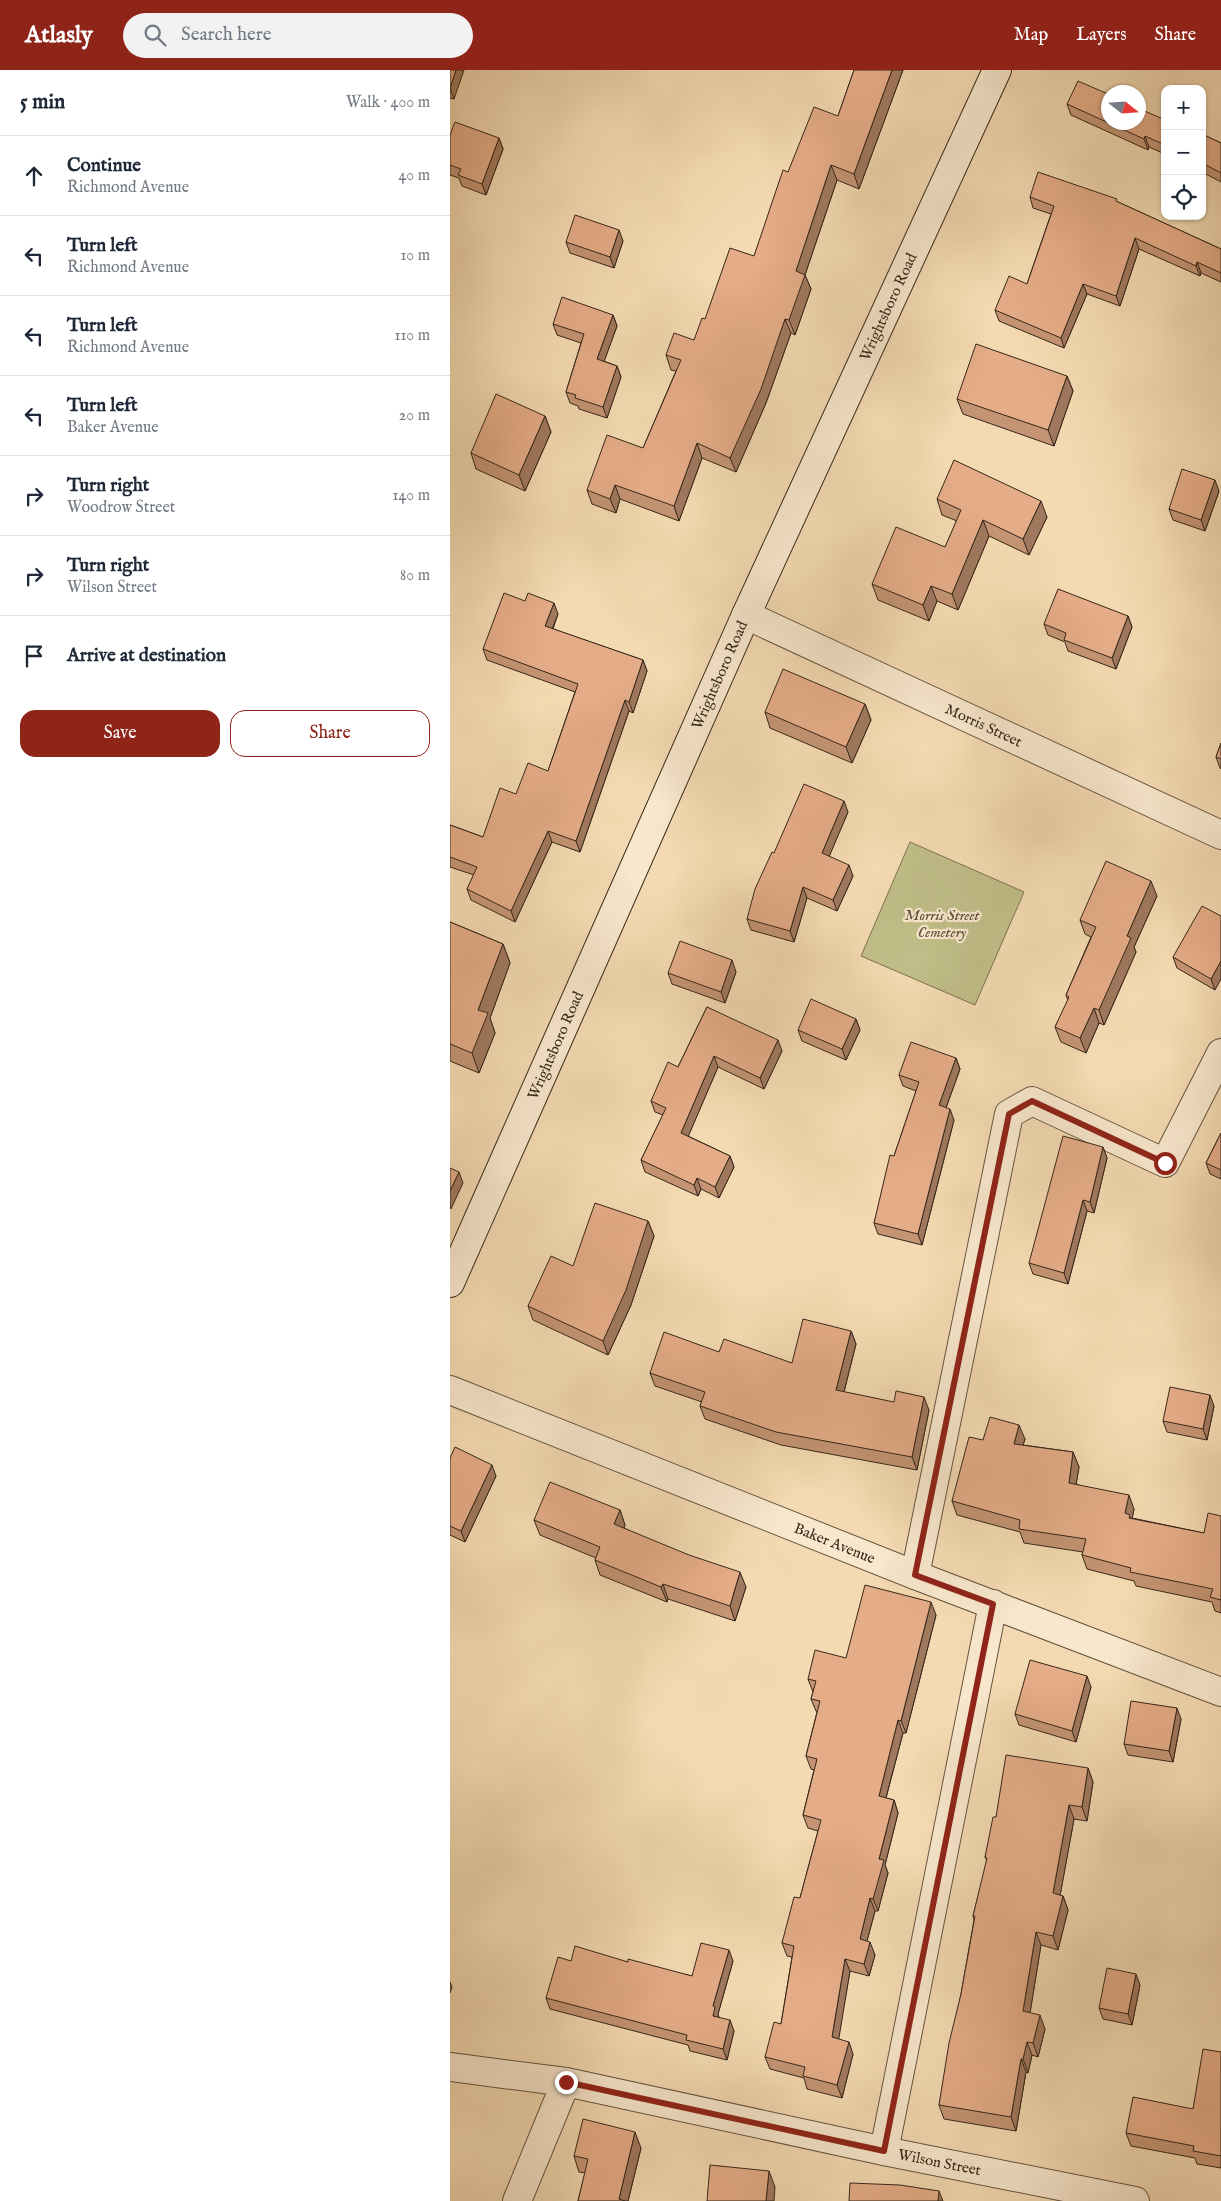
<!DOCTYPE html>
<meta charset="utf-8">
<style>
body{margin:0;font-family:"IM FELL English",serif;background:#f2f2f3;color:#1f2937}
.controls{position:absolute;right:15px;top:15px;display:grid;overflow:hidden;border-radius:10px;box-shadow:0 1px 4px #0004}
.controls button{width:45px;height:45px;display:grid;place-items:center;padding:0;border:0;border-bottom:1px solid #e0e1e3;background:#fff;color:#1f2937;font:25px sans-serif}
.compass{position:absolute;left:651px;top:15px;width:45px;height:45px;border-radius:50%;background:#fff;box-shadow:0 1px 4px #0004;rotate:107deg}
.stop{position:absolute;width:15px;height:15px;margin:-11px;border:4px solid #8f2418;border-radius:50%;background:#fff}
.stop.end{background:#8f2418;border-color:#fff;box-shadow:0 1px 5px #0008}
.list{margin:0;padding:0;list-style:none}
h2{display:flex;justify-content:space-between;align-items:center;height:65px;margin:0;padding:0 20px;font-size:21px}
h2 small{font-size:16px;font-weight:400;color:#747a83}
.list li{display:grid;grid-template-columns:32px 1fr auto;gap:15px;align-items:center;box-sizing:border-box;height:80px;padding:0 20px;border-top:1px solid #e0e1e3}
.list b{display:block;font-size:19px;white-space:nowrap}
.list p{margin:0;font-size:16px;white-space:nowrap;color:#747a83}
.list em{font-size:16px;font-style:normal;color:#747a83}
.actions{display:flex;gap:10px;padding:15px 20px}
.actions a{flex:1;padding:11px 0;border:1px solid #8f2418;border-radius:15px;text-align:center;font-size:18px;color:#8f2418}
.actions .main{background:#8f2418;color:#fff}
.icon{flex:none;width:28px;height:28px;fill:none;stroke:currentColor;stroke-width:2;stroke-linecap:round;stroke-linejoin:round}
.map{position:relative;flex:none;width:771px;height:2131px;overflow:hidden}
header{display:flex;align-items:center;gap:30px;box-sizing:border-box;height:70px;padding:0 25px;background:#8f2418;color:#fff}
header strong{font-size:24px}
nav{display:flex;gap:28px;margin-inline-start:auto;font-size:18px}
.search{width:350px;height:45px;background:#f2f2f3;display:flex;align-items:center;gap:12px;box-sizing:border-box;padding:0 18px;border-radius:28px;color:#747a83;font-size:19px}
main{display:flex}
aside{flex:1;background:#fff}
.map>svg:first-child{display:block}
.green{fill:#c0be88;stroke:#7b7251}
.lines{fill:none;stroke-linecap:round;stroke-linejoin:round}
.minor-casing{stroke:#665440;stroke-width:30}
.tertiary-casing{stroke:#665440;stroke-width:30}
.secondary-casing{stroke:#36271a;stroke-width:30}
.minor{stroke:#f8e7cd;stroke-width:28}
.tertiary{stroke:#f8e7cd;stroke-width:28}
.secondary{stroke:#f8e7cd;stroke-width:28}
.wall{fill:#c49474;stroke:#36271a}
.shaded-wall{fill:#a0785e;stroke:#36271a}
.building{fill:#e4ac87;stroke:#36271a}
.route{stroke:#8f2418;stroke-width:6}
.labels{text-anchor:middle;stroke-width:4.5;stroke-linejoin:round;paint-order:stroke}
.street-label{font-size:15px;fill:#36271a;stroke:#f8e7cd}
.park-label{font-size:15px;font-style:italic;fill:#584d36;stroke:#f8e7cd}
</style>
<header>
<strong>Atlasly</strong>
<div class="search"><svg class="icon" aria-label="search" viewBox="0 0 24 24"><circle cx="10" cy="10" r="6"/><path d="M15 15l6 6"/></svg>Search here</div>
<nav><a>Map</a><a>Layers</a><a>Share</a></nav>
</header>
<main>
<aside>
<h2>5 min<small>Walk · 400 m</small></h2>
<ul class="list">
<li><svg class="icon" aria-label="ahead" viewBox="0 0 24 24"><path d="M12 20V5M6 11l6-6 6 6"/></svg><div><b>Continue</b><p>Richmond Avenue</p></div><em>40 m</em></li>
<li><svg class="icon" aria-label="left" viewBox="0 0 24 24"><path d="M17 20v-9H6M10 6l-5 5 5 5"/></svg><div><b>Turn left</b><p>Richmond Avenue</p></div><em>10 m</em></li>
<li><svg class="icon" aria-label="left" viewBox="0 0 24 24"><path d="M17 20v-9H6M10 6l-5 5 5 5"/></svg><div><b>Turn left</b><p>Richmond Avenue</p></div><em>110 m</em></li>
<li><svg class="icon" aria-label="left" viewBox="0 0 24 24"><path d="M17 20v-9H6M10 6l-5 5 5 5"/></svg><div><b>Turn left</b><p>Baker Avenue</p></div><em>20 m</em></li>
<li><svg class="icon" aria-label="right" viewBox="0 0 24 24"><path d="M7 20v-9h11M14 6l5 5-5 5"/></svg><div><b>Turn right</b><p>Woodrow Street</p></div><em>140 m</em></li>
<li><svg class="icon" aria-label="right" viewBox="0 0 24 24"><path d="M7 20v-9h11M14 6l5 5-5 5"/></svg><div><b>Turn right</b><p>Wilson Street</p></div><em>80 m</em></li>
<li><svg class="icon" aria-label="arrive" viewBox="0 0 24 24"><path d="M6 21V4h12l-3 4 3 4H6"/></svg><div><b>Arrive at destination</b></div></li>
</ul>
<div class="actions"><a class="main">Save</a><a>Share</a></div>
</aside>
<div class="map">
<svg width="771" height="2131" viewBox="0 0 771 2131">
<rect width="100%" height="100%" fill="#f4dab2"/>
<filter id="stains"><feTurbulence type="fractalNoise" baseFrequency=".004" numOctaves="4"/><feColorMatrix values="0 0 0 0 .2 0 0 0 0 .09 0 0 0 0 .02 0 0 0 .5 -.17"/></filter>
<radialGradient id="worn" r=".72"><stop offset=".6" stop-color="#630" stop-opacity="0"/><stop offset="1" stop-color="#630" stop-opacity=".3"/></radialGradient>
<polygon class="green" points="460,772 574,822 525,935 411,886"/>
<g class="lines">
<g class="minor-casing">
<g id="minor">
<path id="s1" d="M 296,545 L 771,765"/>
<polyline points="465,1505 559,1044 582,1031 715,1093 771,983"/>
<path id="s2" d="M 0,1997 L 116,2012 L 434,2081 L 685,2131"/>
<polyline points="434,2081 543,1534"/>
<polyline points="67,2131 116,2012"/>
</g>
</g>
<g class="tertiary-casing">
<g id="tertiary">
<path id="s3" d="M 0,1320 L 465,1505 L 771,1622"/>
</g>
</g>
<g class="secondary-casing">
<g id="secondary">
<path id="s4" d="M 0,1213 L 296,545 L 547,0"/>
</g>
</g>
<use href="#minor" class="minor"/>
<use href="#tertiary" class="tertiary"/>
<use href="#secondary" class="secondary"/>
</g>
<g class="wall">
<polygon points="0,0 4,29 0,28"/>
<polygon points="404,0 453,0 409,119 387,110 355,205 361,219 345,265 341,263 316,333 286,402 252,388 229,451 170,429 166,443 142,434 137,420 193,378 226,301 221,300 216,285 244,270 255,249 304,186 338,102 388,46"/>
<polygon points="617,34 715,50 715,84 699,77 698,80 621,45"/>
<polygon points="752,64 771,73 771,112 752,102"/>
<polygon points="0,65 49,68 53,79 36,125 12,116 9,108 0,105"/>
<polygon points="580,127 668,132 771,179 771,212 751,203 750,206 689,179 670,236 637,224 614,278 549,251 545,240 577,214 601,144 583,138"/>
<polygon points="173,171 164,198 120,183 116,172"/>
<polygon points="163,245 167,256 154,291 167,296 171,307 157,348 129,339 128,336 120,333 116,322 131,273 107,265 103,254"/>
<polygon points="617,306 623,321 604,376 513,344 507,329"/>
<polygon points="95,346 101,362 75,421 26,399 21,383"/>
<polygon points="769,421 755,461 723,450 719,439"/>
<polygon points="487,429 597,447 579,485 539,466 508,540 487,531 479,551 428,530 422,514 495,477 507,451 492,445"/>
<polygon points="108,544 103,559 193,590 197,601 183,643 179,641 130,782 102,772 65,852 21,830 17,819 24,805 0,797 0,755 33,767 66,724 98,701 125,622 37,590 33,579"/>
<polygon points="678,546 682,557 666,599 618,581 615,572 598,565 594,554"/>
<polygon points="415,634 421,650 402,693 320,658 315,642"/>
<polygon points="771,673 771,699 770,698 766,687"/>
<polygon points="398,742 379,786 403,806 387,841 357,828 344,872 301,860 297,849 324,783"/>
<polygon points="707,826 684,877 686,882 654,955 649,953 636,983 611,972 605,957 618,931 616,925 641,867 635,864 630,850"/>
<polygon points="771,846 765,920 727,898 723,887"/>
<polygon points="0,852 53,874 60,893 40,948 45,963 29,1003 0,991"/>
<polygon points="286,902 275,933 222,914 218,903"/>
<polygon points="257,937 332,981 314,1019 268,997 238,1066 280,1086 284,1097 269,1128 251,1119 248,1126 195,1102 191,1090 213,1045 205,1042 201,1031 228,997"/>
<polygon points="406,949 410,960 396,990 352,971 348,960"/>
<polygon points="506,988 510,999 496,1038 504,1050 472,1175 428,1164 424,1153 444,1086 466,1021 453,1016 449,1005"/>
<polygon points="771,1063 771,1109 760,1104 756,1093"/>
<polygon points="653,1077 657,1088 644,1143 637,1141 618,1214 583,1204 579,1193"/>
<polygon points="198,1151 204,1166 181,1235 158,1285 83,1250 78,1236 123,1196"/>
<polygon points="401,1261 406,1274 394,1322 479,1340 467,1400 331,1375 255,1349 250,1336 252,1332 205,1316 200,1303 269,1282 342,1293"/>
<polygon points="764,1336 757,1370 717,1362 713,1351"/>
<polygon points="575,1369 573,1375 623,1382 629,1397 626,1414 684,1439 682,1448 754,1463 771,1446 771,1543 765,1541 762,1532 686,1516 684,1511 637,1499 632,1485 633,1482 574,1473 570,1462 507,1445 502,1431 533,1370"/>
<polygon points="0,1388 46,1406 15,1472 0,1465"/>
<polygon points="170,1440 175,1455 174,1458 296,1517 285,1551 218,1529 217,1532 150,1505 145,1490 146,1488 90,1465 84,1450"/>
<polygon points="486,1545 456,1663 453,1663 436,1728 444,1730 448,1743 435,1795 438,1803 428,1841 425,1841 417,1871 425,1885 419,1906 400,1901 388,1969 403,1984 392,2028 357,2019 354,2008 320,1999 315,1987 331,1954 342,1887 337,1886 332,1873 350,1828 368,1761 358,1758 353,1745 364,1700 361,1699 356,1686 367,1642 366,1641 361,1629 363,1622 358,1609 396,1588"/>
<polygon points="641,1617 626,1672 569,1655 565,1644"/>
<polygon points="731,1649 723,1692 678,1685 674,1674"/>
<polygon points="638,1698 643,1712 637,1751 624,1749 610,1825 613,1826 618,1840 608,1880 591,1875 580,1943 595,1959 588,1987 582,1985 578,2003 576,2002 566,2061 494,2049 489,2035 511,1924 524,1850 523,1846 537,1791 535,1787 546,1747"/>
<polygon points="121,1891 178,1892 242,1906 283,1891 268,1944 269,1947 284,1961 277,1990 240,1981 238,1975 100,1939 96,1928"/>
<polygon points="690,1915 682,1955 653,1949 649,1938"/>
<polygon points="771,1982 771,2098 747,2094 745,2088 681,2076 676,2063 743,2039"/>
<polygon points="191,2078 178,2131 128,2131 135,2103 129,2102 124,2086"/>
</g>
<g class="shaded-wall">
<polygon points="6,0 14,0 4,29 0,18"/>
<polygon points="442,0 453,0 409,119 404,104"/>
<polygon points="695,66 699,77 698,80 694,69"/>
<polygon points="49,68 53,79 36,125 32,114"/>
<polygon points="381,95 387,110 355,205 361,219 345,265 339,250 346,201"/>
<polygon points="169,160 173,171 164,198 160,187"/>
<polygon points="685,168 689,179 670,236 666,226"/>
<polygon points="747,192 751,203 750,206 746,196"/>
<polygon points="633,214 637,224 614,278 611,268"/>
<polygon points="163,245 167,256 151,300 147,289"/>
<polygon points="335,249 341,263 316,333 286,402 280,388"/>
<polygon points="167,296 171,307 157,348 153,337"/>
<polygon points="617,306 623,321 604,376 598,360"/>
<polygon points="95,346 101,362 75,421 69,405"/>
<polygon points="247,373 252,388 229,451 224,436"/>
<polygon points="765,410 769,421 755,461 751,450"/>
<polygon points="165,415 170,429 166,443 160,429"/>
<polygon points="591,431 597,447 579,485 573,469"/>
<polygon points="533,450 539,466 508,540 502,524"/>
<polygon points="481,516 487,531 479,551 473,535"/>
<polygon points="104,533 108,544 99,567 95,556"/>
<polygon points="678,546 682,557 666,599 662,588"/>
<polygon points="193,590 197,601 183,643 179,632"/>
<polygon points="175,630 179,641 130,782 126,771"/>
<polygon points="415,634 421,650 402,693 396,677"/>
<polygon points="394,731 398,742 376,794 372,783"/>
<polygon points="98,761 102,772 65,852 61,841"/>
<polygon points="399,795 403,806 387,841 383,830"/>
<polygon points="701,811 707,826 684,877 686,882 654,955 649,940 677,866"/>
<polygon points="353,817 357,828 344,872 340,861"/>
<polygon points="53,874 60,893 40,948 45,963 29,1003 22,983 28,940"/>
<polygon points="282,890 286,902 275,933 271,922"/>
<polygon points="771,891 771,909 765,920 761,909"/>
<polygon points="644,938 649,953 636,983 630,968"/>
<polygon points="406,949 410,960 396,990 392,979"/>
<polygon points="328,970 332,981 314,1019 310,1008"/>
<polygon points="264,986 268,997 235,1074 231,1063"/>
<polygon points="506,988 510,999 493,1046 489,1035"/>
<polygon points="500,1039 504,1050 472,1175 468,1164"/>
<polygon points="653,1077 657,1088 644,1143 640,1132"/>
<polygon points="280,1086 284,1097 269,1128 265,1117"/>
<polygon points="9,1102 13,1113 1,1139 0,1136 0,1121"/>
<polygon points="247,1108 251,1119 248,1126 244,1115"/>
<polygon points="633,1130 637,1141 618,1214 614,1203"/>
<polygon points="198,1151 204,1166 181,1235 158,1285 153,1271"/>
<polygon points="401,1261 406,1274 391,1333 386,1320"/>
<polygon points="760,1325 764,1336 757,1370 753,1359"/>
<polygon points="474,1327 479,1340 467,1400 462,1387"/>
<polygon points="569,1355 575,1369 569,1388 564,1374"/>
<polygon points="623,1382 629,1397 624,1427 619,1413"/>
<polygon points="42,1395 46,1406 15,1472 11,1461"/>
<polygon points="679,1425 684,1439 682,1449 675,1443"/>
<polygon points="170,1440 175,1455 169,1469 164,1454"/>
<polygon points="290,1502 296,1517 285,1551 280,1536"/>
<polygon points="213,1514 218,1529 217,1532 211,1517"/>
<polygon points="481,1532 486,1545 456,1663 451,1651"/>
<polygon points="637,1606 641,1617 626,1672 622,1661"/>
<polygon points="727,1638 731,1649 723,1692 719,1681"/>
<polygon points="448,1650 453,1663 433,1739 429,1726"/>
<polygon points="638,1698 643,1712 637,1751 632,1737"/>
<polygon points="444,1730 448,1743 435,1795 438,1803 428,1841 423,1829 429,1789"/>
<polygon points="619,1735 624,1749 608,1837 603,1823"/>
<polygon points="613,1826 618,1840 608,1880 603,1866"/>
<polygon points="420,1828 425,1841 414,1882 410,1869"/>
<polygon points="586,1862 591,1875 578,1955 573,1941"/>
<polygon points="420,1872 425,1885 419,1906 414,1894"/>
<polygon points="279,1880 283,1891 268,1944 269,1948 263,1946 263,1936"/>
<polygon points="395,1889 400,1901 387,1980 382,1967"/>
<polygon points="686,1904 690,1915 682,1955 678,1944"/>
<polygon points="0,1912 2,1917 0,1923"/>
<polygon points="590,1945 595,1959 588,1987 583,1973"/>
<polygon points="280,1950 284,1961 277,1990 273,1979"/>
<polygon points="399,1972 403,1984 392,2028 387,2015"/>
<polygon points="577,1972 582,1985 578,2003 573,1989"/>
<polygon points="571,1989 576,2002 566,2061 561,2047"/>
<polygon points="185,2062 191,2078 178,2131 169,2131 169,2129"/>
<polygon points="319,2101 325,2117 324,2131 316,2131"/>
<polygon points="489,2121 493,2131 488,2131"/>
</g>
<g class="building">
<polygon points="0,0 6,0 0,18"/>
<polygon points="404,0 442,0 404,104 381,95 346,201 355,205 339,250 335,249 311,319 280,388 247,373 224,436 165,415 160,429 137,420 157,365 193,378 231,290 216,285 224,263 244,270 252,248 255,249 280,178 304,186 333,100 338,102 364,37 388,46"/>
<polygon points="628,11 658,24 658,52 688,52 688,38 715,50 715,75 695,66 694,69 617,34"/>
<polygon points="5,52 49,68 32,114 8,105 11,99 0,95 0,65"/>
<polygon points="752,64 771,73 771,103 752,93"/>
<polygon points="588,102 667,129 666,131 771,179 771,203 747,192 746,196 685,168 666,226 633,214 611,268 545,240 559,206 577,214 604,136 580,127"/>
<polygon points="125,145 169,160 160,187 116,172"/>
<polygon points="112,227 163,245 147,289 167,296 153,337 125,328 126,325 116,322 134,264 103,254"/>
<polygon points="526,274 617,306 598,360 507,329"/>
<polygon points="46,324 95,346 69,405 21,383"/>
<polygon points="504,390 591,431 573,469 533,450 502,524 481,516 473,535 422,514 446,457 495,477 511,440 487,429"/>
<polygon points="732,399 765,410 751,450 719,439"/>
<polygon points="608,519 678,546 662,588 614,570 616,563 594,554"/>
<polygon points="54,523 75,531 78,523 104,533 95,556 193,590 179,632 175,630 126,771 98,761 61,841 17,819 27,797 0,787 0,755 33,767 50,718 66,724 78,693 98,701 128,614 33,579"/>
<polygon points="333,599 415,634 396,677 315,642"/>
<polygon points="771,673 771,689 766,687"/>
<polygon points="354,714 394,731 372,783 399,795 383,830 353,817 340,861 297,849 305,819 322,782 324,783"/>
<polygon points="656,791 701,811 677,866 681,868 649,940 644,938 630,968 605,957 619,927 616,925 646,857 630,850"/>
<polygon points="752,836 771,846 771,891 761,909 723,887"/>
<polygon points="0,852 53,874 28,940 38,943 22,983 0,974"/>
<polygon points="230,871 282,890 271,922 218,903"/>
<polygon points="361,929 406,949 392,979 348,960"/>
<polygon points="257,937 328,970 310,1008 264,986 231,1063 280,1086 265,1117 247,1108 244,1115 191,1090 216,1038 201,1031 218,992 228,997"/>
<polygon points="461,972 506,988 489,1035 500,1039 468,1164 424,1153 440,1085 444,1086 469,1012 449,1005"/>
<polygon points="771,1063 771,1100 756,1093"/>
<polygon points="613,1066 653,1077 640,1132 633,1130 614,1203 579,1193"/>
<polygon points="0,1098 9,1102 0,1121"/>
<polygon points="145,1133 198,1151 176,1220 153,1271 78,1236 101,1186 123,1196"/>
<polygon points="353,1249 401,1261 386,1320 444,1332 446,1321 474,1327 462,1387 326,1362 250,1336 255,1322 200,1303 214,1262 269,1282 274,1269 342,1293"/>
<polygon points="720,1317 760,1325 753,1359 713,1351"/>
<polygon points="540,1347 569,1355 564,1374 623,1382 619,1413 679,1425 675,1443 680,1445 679,1448 754,1463 758,1443 771,1446 771,1530 760,1527 763,1519 680,1502 681,1498 632,1485 636,1469 569,1459 570,1450 502,1431 519,1367 533,1370"/>
<polygon points="5,1377 42,1395 11,1461 0,1456 0,1388"/>
<polygon points="100,1412 170,1440 164,1454 239,1485 290,1502 280,1536 213,1514 211,1517 145,1490 150,1477 84,1450"/>
<polygon points="415,1515 481,1532 451,1651 448,1650 429,1726 444,1730 429,1789 434,1790 423,1829 420,1828 410,1869 420,1872 414,1894 395,1889 382,1967 399,1972 387,2015 353,2006 355,1997 315,1987 324,1952 331,1954 344,1876 332,1873 344,1827 350,1828 371,1750 353,1745 367,1689 356,1686 370,1631 361,1629 366,1611 358,1609 365,1580 396,1588"/>
<polygon points="580,1590 637,1606 622,1661 565,1644"/>
<polygon points="681,1631 727,1638 719,1681 674,1674"/>
<polygon points="556,1685 638,1698 632,1737 619,1735 603,1823 613,1826 603,1866 586,1862 573,1941 590,1945 583,1973 577,1972 573,1989 571,1989 561,2047 489,2035 499,1973 511,1924 525,1846 523,1846 537,1788 535,1787 543,1747 546,1747"/>
<polygon points="251,1873 279,1880 263,1936 265,1937 263,1946 280,1950 273,1979 236,1970 237,1965 96,1928 108,1887 121,1891 125,1876 178,1892 178,1889 242,1906"/>
<polygon points="657,1898 686,1904 678,1944 649,1938"/>
<polygon points="753,1979 771,1982 771,2086 743,2081 744,2076 676,2063 683,2027 743,2039"/>
<polygon points="133,2049 185,2062 169,2129 175,2131 128,2131 138,2089 124,2086"/>
<polygon points="260,2095 319,2101 316,2131 257,2131"/>
<polygon points="400,2113 450,2115 489,2121 488,2131 399,2131"/>
</g>
<g class="lines">
<polyline class="route" points="116,2012 434,2081 543,1534 465,1505 559,1044 582,1031 715,1093"/>
</g>
<g class="labels">
<g class="street-label">
<text dy="5" stroke="none"><textPath href="#s4" startOffset="1070">Wrightsboro Road</textPath></text>
<text dy="5" stroke="none"><textPath href="#s4" startOffset="665">Wrightsboro Road</textPath></text>
<text dy="5" stroke="none"><textPath href="#s1" startOffset="262">Morris Street</textPath></text>
<text dy="5" stroke="none"><textPath href="#s4" startOffset="260">Wrightsboro Road</textPath></text>
<text dy="5" stroke="none"><textPath href="#s3" startOffset="414">Baker Avenue</textPath></text>
<text dy="5" stroke="none"><textPath href="#s2" startOffset="499">Wilson Street</textPath></text>
</g>
<g class="park-label">
<text x="492" y="850">Morris Street<tspan x="492" dy="17">Cemetery</tspan></text>
</g>
</g>
<rect width="100%" height="100%" filter="url(#stains)"/>
<rect width="100%" height="100%" fill="url(#worn)"/>
</svg>
<div class="controls">
<button>+</button>
<button>−</button>
<button><svg class="icon" aria-label="locate" viewBox="0 0 24 24"><circle cx="12" cy="12" r="6"/><path d="M12 2v4M12 18v4M2 12h4M18 12h4"/></svg></button>
</div>
<svg class="compass" viewBox="-18 -18 36 36"><path d="M0-13l5 13h-10z" fill="#e53935"/><path d="M0 13l5-13h-10z" fill="#747a83"/></svg>
<div class="stop" style="left:715px;top:1093px"></div>
<div class="stop end" style="left:116px;top:2012px"></div>
</div>
</main>
